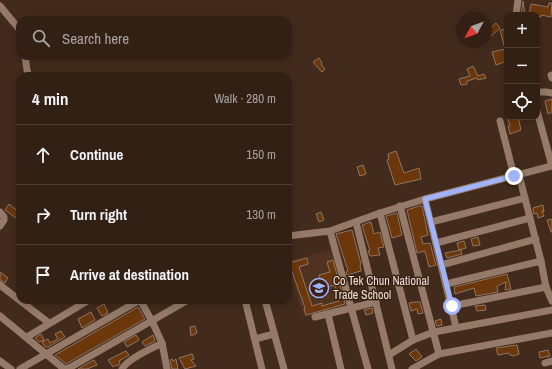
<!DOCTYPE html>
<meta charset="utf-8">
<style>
body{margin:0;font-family:"Archivo Narrow",sans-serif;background:#3d2d22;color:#f1f3f6}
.controls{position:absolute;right:12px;top:12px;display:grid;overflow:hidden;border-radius:8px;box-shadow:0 2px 10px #0003}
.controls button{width:36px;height:36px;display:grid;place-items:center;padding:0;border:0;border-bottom:1px solid #4d3e34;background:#322015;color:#f1f3f6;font:20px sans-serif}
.compass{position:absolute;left:456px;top:12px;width:36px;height:36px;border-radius:50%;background:#322015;box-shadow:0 2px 10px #0003;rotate:229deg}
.stop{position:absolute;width:12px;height:12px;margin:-9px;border:3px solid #a0b3fd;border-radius:50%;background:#fff}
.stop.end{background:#a0b3fd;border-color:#fff;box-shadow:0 1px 4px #0008}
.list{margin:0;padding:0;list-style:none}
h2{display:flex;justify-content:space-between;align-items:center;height:52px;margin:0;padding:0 16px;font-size:17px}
h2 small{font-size:13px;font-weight:400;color:#a8a3a0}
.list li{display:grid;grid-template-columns:26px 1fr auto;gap:12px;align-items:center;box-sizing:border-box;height:60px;padding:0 16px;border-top:1px solid #4d3e34}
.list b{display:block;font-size:15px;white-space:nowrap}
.list em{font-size:13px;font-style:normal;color:#a8a3a0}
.icon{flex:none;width:22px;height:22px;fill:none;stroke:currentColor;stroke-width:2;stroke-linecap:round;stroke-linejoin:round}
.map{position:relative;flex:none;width:552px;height:369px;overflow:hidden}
.search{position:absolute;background:#322015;box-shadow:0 2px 10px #0003;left:16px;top:16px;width:276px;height:44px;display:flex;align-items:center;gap:10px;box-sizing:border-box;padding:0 14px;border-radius:12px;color:#a8a3a0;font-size:15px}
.panel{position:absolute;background:#322015;box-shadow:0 2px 10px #0003;left:16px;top:72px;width:276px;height:232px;border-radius:12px}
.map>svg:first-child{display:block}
.built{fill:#4f3320}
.building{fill:#6c370b;stroke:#907564}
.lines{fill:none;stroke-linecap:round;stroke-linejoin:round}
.minor{stroke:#957a6a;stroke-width:7}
.route{stroke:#a0b3fd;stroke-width:5}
.labels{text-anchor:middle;stroke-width:3;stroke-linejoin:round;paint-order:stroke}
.poi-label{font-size:12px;fill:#efe0d6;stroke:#382112;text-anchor:start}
</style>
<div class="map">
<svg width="552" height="369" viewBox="0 0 552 369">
<rect width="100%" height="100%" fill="#422b1c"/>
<polygon class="built" points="333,249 348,307 304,317 288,269 288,261"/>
<g class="building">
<polygon points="523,1 525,15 521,15"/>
<polygon points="549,3 552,3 551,17 541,15 541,17 537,16 537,15 529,15 531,4 548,7"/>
<polygon points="496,23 500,28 490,37 486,32"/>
<polygon points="507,29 507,61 496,65 492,52 505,49 500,30"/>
<polygon points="319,58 322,63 321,64 325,69 322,72 313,62"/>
<polygon points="473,66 478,76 484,74 486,78 478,80 477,78 467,81 467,84 461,85 459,79 470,76 467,69"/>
<polygon points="552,99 552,112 548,114 545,101"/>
<polygon points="507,117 518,117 521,130 510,134 508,126 510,126"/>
<polygon points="396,151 404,173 419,168 421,179 395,185 387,160 389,159 388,154"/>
<polygon points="363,165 366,174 360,176 357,167"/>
<polygon points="9,204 20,213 20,221 5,210"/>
<polygon points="543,205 544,212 542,211 544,216 538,218 537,213 534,214 533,208"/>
<polygon points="419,206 422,206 428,235 421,237 423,244 430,243 436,265 429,267 425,251 417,253 407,210"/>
<polygon points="321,212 324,220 319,222 316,214"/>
<polygon points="397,213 402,235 392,238 386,216"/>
<polygon points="552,219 552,232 551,232 547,220"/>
<polygon points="371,222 374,234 380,232 384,247 378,248 380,255 370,256 368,251 370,251 362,225"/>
<polygon points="352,230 361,264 360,265 361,271 347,275 346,272 348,271 336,234"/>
<polygon points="478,237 480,245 473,246 471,239"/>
<polygon points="464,241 466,248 459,250 457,243"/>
<polygon points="461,250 462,254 447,258 445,253"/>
<polygon points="307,258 308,264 299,267 312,306 322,303 322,306 339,301 335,285 323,288 319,275 330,272 327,262 333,260 345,304 306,315 304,309 305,308 289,263"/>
<polygon points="0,272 8,278 5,283 0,280"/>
<polygon points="507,274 511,289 505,290 506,282 497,286 498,292 476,296 474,288 455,294 454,287"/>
<polygon points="414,302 420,302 423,313 418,314 417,309 411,311 409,303"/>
<polygon points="104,304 108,313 102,316 97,308"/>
<polygon points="485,305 486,310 477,311 475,306"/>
<polygon points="138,307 145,319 66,364 55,355"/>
<polygon points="372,308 373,313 366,315 364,310"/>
<polygon points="91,312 95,320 82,328 78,319"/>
<polygon points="441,319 442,325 437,326 435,321"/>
<polygon points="195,326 197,333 191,336 190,327"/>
<polygon points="61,331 65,337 48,347 45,347 42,342 48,339 50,343 58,339 55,334"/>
<polygon points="41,334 44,340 39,342 35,338"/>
<polygon points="136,335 139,340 127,347 124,342"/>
<polygon points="153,335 155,341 145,346 142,342"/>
<polygon points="517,345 519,354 513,356 510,355 509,353 498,355 496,348"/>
<polygon points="416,349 422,357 416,361 409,354"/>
<polygon points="548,350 550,356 540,358 539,352"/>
<polygon points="126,351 129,355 119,361 120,363 118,366 116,365 113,367 108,360"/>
<polygon points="192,354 194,359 191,360 196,366 185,369 179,358"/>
<polygon points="172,359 173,361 176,359 178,369 172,369 170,360"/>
<polygon points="94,360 97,365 87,369 78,369"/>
</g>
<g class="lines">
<g class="minor">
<polyline points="0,6 20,30"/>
<polyline points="516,15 518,0"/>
<polyline points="25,56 27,70 29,76"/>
<polyline points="551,75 552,78"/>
<polyline points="537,92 546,92 552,93"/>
<polyline points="537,111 552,166"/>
<polyline points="500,121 514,176"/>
<polyline points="519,175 541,261 546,287 552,301"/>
<polyline points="425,199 456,327"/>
<polyline points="400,206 439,354"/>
<polyline points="0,212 4,217 4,220 0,226"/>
<polyline points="380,213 413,340"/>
<polyline points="356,222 392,369"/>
<polyline points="431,222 525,198"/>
<polyline points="330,231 368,369"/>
<polyline points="288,236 330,231 380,213 425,199 552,166"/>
<polyline points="436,243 530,218"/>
<polyline points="441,265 536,239"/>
<polyline points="446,284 541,261"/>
<polyline points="0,285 49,323"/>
<polyline points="140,300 152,321 162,343"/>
<polyline points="245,300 262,369"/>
<polyline points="265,300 284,369"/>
<polyline points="452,306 546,287"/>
<polyline points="328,314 341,369"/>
<polyline points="0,316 63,368 66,369 71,367 188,300"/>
<polyline points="315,317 376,302"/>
<polyline points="27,337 89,300"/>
<polyline points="255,339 274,334"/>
<polyline points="389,355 413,340 434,332 552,310"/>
<polyline points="0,361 11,369"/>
<polyline points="545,363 552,361"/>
<polyline points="20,369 140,300"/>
<path d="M 122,369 C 127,359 151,349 162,343 L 167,369"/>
<polyline points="412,369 439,354 552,333"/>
</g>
</g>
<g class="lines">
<polyline class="route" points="452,306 425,199 514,176"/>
</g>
<defs>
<g id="school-ring" transform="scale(1)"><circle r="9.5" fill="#382112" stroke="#a0b3fd" stroke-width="1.5"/><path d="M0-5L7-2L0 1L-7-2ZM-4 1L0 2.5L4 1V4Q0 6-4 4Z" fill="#a0b3fd"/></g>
</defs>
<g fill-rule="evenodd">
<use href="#school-ring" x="319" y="288"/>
</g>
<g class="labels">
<g class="poi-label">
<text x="333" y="285">Co Tek Chun National<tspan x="333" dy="14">Trade School</tspan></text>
</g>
</g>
</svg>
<div class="controls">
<button>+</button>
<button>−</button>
<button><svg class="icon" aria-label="locate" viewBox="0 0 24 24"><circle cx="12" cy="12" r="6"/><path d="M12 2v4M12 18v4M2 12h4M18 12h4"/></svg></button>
</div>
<svg class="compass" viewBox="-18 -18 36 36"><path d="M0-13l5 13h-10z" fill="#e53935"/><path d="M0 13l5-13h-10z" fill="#a8a3a0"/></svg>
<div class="stop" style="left:452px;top:306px"></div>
<div class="stop end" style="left:514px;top:176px"></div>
<div class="search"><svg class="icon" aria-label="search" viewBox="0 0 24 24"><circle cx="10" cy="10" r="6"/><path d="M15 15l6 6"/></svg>Search here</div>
<section class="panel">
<h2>4 min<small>Walk · 280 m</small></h2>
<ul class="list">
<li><svg class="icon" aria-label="ahead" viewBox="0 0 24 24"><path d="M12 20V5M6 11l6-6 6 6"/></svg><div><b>Continue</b></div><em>150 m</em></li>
<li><svg class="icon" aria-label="right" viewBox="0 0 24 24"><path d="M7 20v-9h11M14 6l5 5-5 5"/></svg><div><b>Turn right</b></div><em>130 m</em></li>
<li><svg class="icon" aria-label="arrive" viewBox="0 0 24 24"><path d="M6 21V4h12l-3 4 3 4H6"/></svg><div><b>Arrive at destination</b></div></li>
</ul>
</section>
</div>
